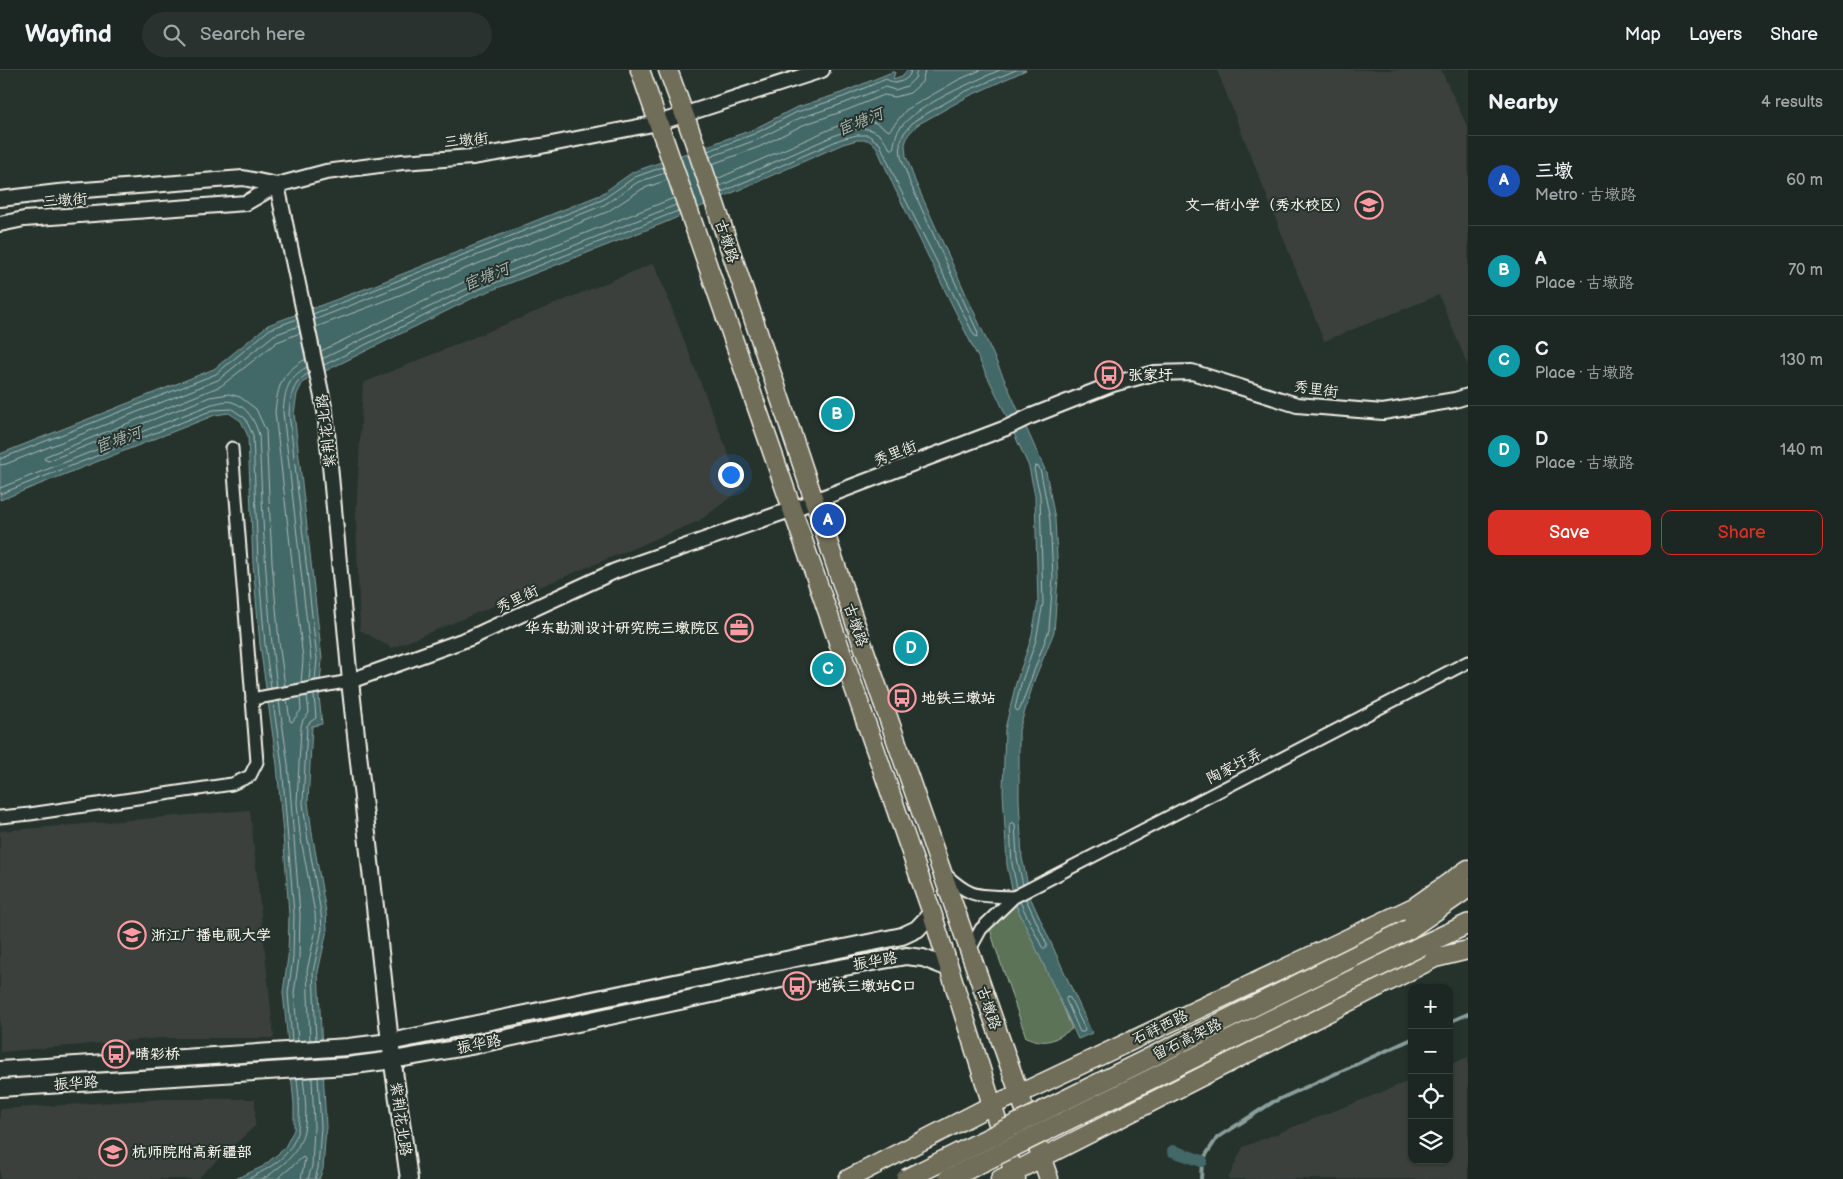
<!DOCTYPE html>
<meta charset="utf-8">
<style>
body{margin:0;font-family:"Balsamiq Sans","LXGW WenKai TC",sans-serif;background:#29322f;color:#f1f3f6}
.controls{position:absolute;right:15px;bottom:15px;display:grid;overflow:hidden;border-radius:10px;box-shadow:0 1px 4px #0004}
.controls button{width:45px;height:45px;display:grid;place-items:center;padding:0;border:0;border-bottom:1px solid #3a4340;background:#1c2622;color:#f1f3f6;font:25px sans-serif}
.you{position:absolute;left:730px;top:404px;width:18px;height:18px;margin:-12px;border:4px solid #fff;border-radius:50%;background:#1a73e8;box-shadow:0 0 0 8px #1a73e833}
.badge{display:grid;place-items:center;width:32px;height:32px;border-radius:50%;background:#d93025;color:#fff;font-size:16px;font-weight:700}
.pin{position:absolute;translate:-50% -50%;border:2px solid #fff;box-shadow:0 1px 5px #0006}
.list{margin:0;padding:0;list-style:none}
h2{display:flex;justify-content:space-between;align-items:center;height:65px;margin:0;padding:0 20px;font-size:21px}
h2 small{font-size:16px;font-weight:400;color:#a0a5a5}
.list li{display:grid;grid-template-columns:32px 1fr auto;gap:15px;align-items:center;box-sizing:border-box;height:90px;padding:0 20px;border-top:1px solid #3a4340}
.list b{display:block;font-size:19px;white-space:nowrap}
.list p{margin:0;font-size:16px;white-space:nowrap;color:#a0a5a5}
.list em{font-size:16px;font-style:normal;color:#a0a5a5}
.actions{display:flex;gap:10px;padding:15px 20px}
.actions a{flex:1;padding:11px 0;border:1px solid #d93025;border-radius:10px;text-align:center;font-size:18px;color:#d93025}
.actions .main{background:#d93025;color:#fff}
.icon{flex:none;width:28px;height:28px;fill:none;stroke:currentColor;stroke-width:2;stroke-linecap:round;stroke-linejoin:round}
.map{position:relative;flex:none;width:1468px;height:1109px;overflow:hidden}
header{display:flex;align-items:center;gap:30px;box-sizing:border-box;height:70px;padding:0 25px;background:#1c2622;border-bottom:1px solid #3a4340}
header strong{font-size:24px}
nav{display:flex;gap:28px;margin-inline-start:auto;font-size:18px}
.search{width:350px;height:45px;background:#29322f;display:flex;align-items:center;gap:12px;box-sizing:border-box;padding:0 18px;border-radius:28px;color:#a0a5a5;font-size:19px}
main{display:flex}
aside{flex:1;background:#1c2622}
.map>svg:first-child{display:block}
.built{fill:#3a403e}
.green{fill:#5c7358;stroke:#a8b2a0}
.water{fill:#436768;stroke:#8a9e9b}
.lines{fill:none;stroke-linecap:round;stroke-linejoin:round}
.shore{stroke:#adbab5;stroke-width:1}
.stream{stroke:#8a9e9b;stroke-width:4}
.canal{stroke:#436768;stroke-width:12}
.minor-casing{stroke:#f4f1e8;stroke-width:15}
.tertiary-casing{stroke:#f4f1e8;stroke-width:18}
.secondary-casing{stroke:#f4f1e8;stroke-width:20}
.primary-casing{stroke:#f4f1e8;stroke-width:21}
.trunk-casing{stroke:#f4f1e8;stroke-width:22}
.minor{stroke:#26332d;stroke-width:11}
.tertiary{stroke:#26332d;stroke-width:14}
.secondary{stroke:#26332d;stroke-width:16}
.primary{stroke:#706e59;stroke-width:18}
.trunk{stroke:#706e59;stroke-width:19}
.trunk-bridge-casing{stroke:#f4f1e8;stroke-width:22;stroke-linecap:butt}
.trunk-bridge{stroke:#706e59;stroke-width:19}
.labels{text-anchor:middle;stroke-width:4;stroke-linejoin:round;paint-order:stroke}
.street-label{font-size:15px;fill:#f4f1e8;stroke:#26332d}
.poi-label{font-size:15px;font-weight:bold;fill:#f4f1e8;stroke:#26332d;text-anchor:start}
.water-label{font-size:16px;font-style:italic;fill:#adbab5;stroke:#26332d}
</style>
<header>
<strong>Wayfind</strong>
<div class="search"><svg class="icon" aria-label="search" viewBox="0 0 24 24"><circle cx="10" cy="10" r="6"/><path d="M15 15l6 6"/></svg>Search here</div>
<nav><a>Map</a><a>Layers</a><a>Share</a></nav>
</header>
<main>
<div class="map">
<svg width="1468" height="1109" viewBox="0 0 1468 1109">
<rect width="100%" height="100%" fill="#26332d"/>
<filter id="ink" filterUnits="userSpaceOnUse"><feTurbulence type="fractalNoise" baseFrequency=".02" numOctaves="2"/><feDisplacementMap in="SourceGraphic" scale="10" xChannelSelector="R" yChannelSelector="G"/><feConvolveMatrix kernelMatrix="1 2 1 2 8 2 1 2 1" color-interpolation-filters="sRGB"/></filter>
<g filter="url(#ink)">
<g class="built">
<polygon points="1217,0 1441,0 1468,58 1468,296 1439,225 1324,271"/>
<polygon points="654,193 742,419 699,451 392,578 360,560 356,447 363,313"/>
<polygon points="250,740 274,968 161,968 0,982 0,761"/>
<polygon points="1468,987 1468,1109 1228,1109 1243,1077 1412,1010 1412,1090 1449,1090 1449,995"/>
<polygon points="166,1029 255,1029 255,1056 197,1109 0,1109 0,1039"/>
</g>
<path class="green" d="M 1015,833 L 1058,923 L 1072,959 C 1053,970 1048,976 1026,967 L 996,879 L 990,859 L 998,844 Z"/>
<polygon class="water" points="907,0 1026,0 967,27 917,55 908,65 905,74 906,86 915,111 1046,402 1055,449 1058,507 1054,562 1035,608 1019,660 1019,729 1022,788 1031,829 1092,963 1078,969 1015,833 1007,795 1003,721 1005,659 1016,613 1031,569 1038,533 1035,426 1029,397 999,330 895,119 876,76 868,70 857,70 843,74 664,153 479,225 303,312 297,324 294,343 322,589 319,627 322,654 312,656 308,732 312,763 326,842 327,860 318,902 326,1057 323,1099 319,1109 235,1109 262,1097 284,1079 294,1060 294,1034 283,922 288,887 289,845 286,800 277,695 260,575 253,493 248,366 241,351 229,343 215,345 0,430 0,384 214,299 268,255 370,217 600,125 633,102 752,60 795,38 841,23 892,2 895,2 893,9 902,6"/>
<g class="lines">
<g class="shore">
<path d="M 708,81 L 754,64 L 797,42 L 843,27 L 886,9 L 894,13 C 902,12 910,9 911,0"/>
<polyline points="710,87 756,70 800,48 845,33 885,17 895,20 907,16 915,8 917,0"/>
<polyline points="712,94 759,77 803,55 847,40 884,25 895,27 910,23 922,12 925,0"/>
<polyline points="717,109 835,57 855,51 868,51 876,53 889,61 906,40 958,10 981,0"/>
<path d="M 720,116 L 838,64 C 862,56 877,54 890,79 L 893,79 C 895,73 895,64 900,58 C 917,35 973,12 1000,0"/>
<polyline points="722,122 841,69 857,65 868,65 880,74 899,117 974,265 977,267 978,263 910,113 901,87 900,73 904,63 914,51 964,22 1016,0"/>
<polyline points="313,244 602,130 635,107 663,97"/>
<polyline points="314,250 604,135 638,112 665,103"/>
<polyline points="316,257 377,234 607,142 642,119 667,110"/>
<polyline points="321,281 472,208 674,128"/>
<polyline points="322,289 475,215 676,135"/>
<polyline points="324,295 477,220 678,141"/>
<path d="M 307,297 C 287,308 285,321 283,342 L 311,589 L 309,612"/>
<path d="M 309,303 C 292,313 291,325 289,343 L 317,589 L 315,610"/>
<polyline points="0,389 216,304 270,259 297,249"/>
<polyline points="0,395 6,394 218,310 274,265 299,256"/>
<polygon points="1036,396 1039,397 1041,403 1050,450 1053,507 1049,560 1020,639 1017,641 1015,638 1021,614 1036,570 1043,533 1040,425 1034,399"/>
<path d="M 0,418 L 212,334 C 218,333 226,330 232,332 C 247,336 255,351 259,365 C 263,450 266,533 277,617"/>
<polyline points="0,424 213,340 232,339 245,348 253,365 258,493 265,574 271,618"/>
<path d="M 301,613 L 303,589 L 275,342 C 278,315 281,303 306,289"/>
<polyline points="285,616 279,572 272,492 266,361 256,339 240,327 229,324 210,327 48,391 44,389 46,386 221,316 277,272 300,263"/>
<polyline points="314,625 316,648 310,652 307,656 303,733 307,764 321,843 322,859 313,902 316,970"/>
<polyline points="307,626 309,643 303,650 301,656 297,733 300,764 315,843 316,859 307,901 310,970"/>
<polyline points="287,630 290,651 292,652 301,640 300,627"/>
<polyline points="279,631 288,694 300,844 299,888 294,923 298,971"/>
<polyline points="273,632 282,695 294,844 293,888 288,923 292,971"/>
<polyline points="1017,818 1012,794 1010,754 1012,752 1015,754 1017,788 1023,815"/>
<polyline points="1020,832 1042,877 1045,879 1047,875 1026,829"/>
<polygon points="1067,927 1070,928 1085,959 1084,962 1080,962 1066,930"/>
<path d="M 247,1109 C 301,1085 303,1063 297,1009"/>
<path d="M 262,1109 C 270,1106 275,1100 282,1095 C 311,1072 307,1042 303,1008"/>
<polyline points="277,1109 303,1087 305,1089 301,1109"/>
<polyline points="308,1109 312,1096 314,1057 312,1008"/>
<polyline points="315,1109 318,1098 321,1057 318,1007"/>
</g>
<g class="stream">
<polyline points="1449,952 1468,944"/>
<polyline points="1201,1109 1202,1091 1217,1068 1273,1032 1412,969"/>
</g>
<polyline class="canal" points="1173,1081 1202,1091"/>
<g class="minor-casing">
<g id="minor">
<polyline points="252,629 350,611"/>
<polyline points="0,747 30,744 232,714 250,706 257,692 232,378"/>
<path d="M 945,804 C 973,830 978,825 1014,827"/>
<polyline points="969,881 981,859 1014,827 1468,592"/>
</g>
</g>
<g class="tertiary-casing">
<g id="tertiary">
<polyline points="277,115 325,341 350,611 470,568 615,501 793,439 1006,358 1029,347 1113,314 1154,303 1192,302 1297,335 1383,342 1455,330 1468,326"/>
<polyline points="0,129 58,122 243,108 277,115"/>
<polyline points="0,154 24,149 246,133 277,115 326,102 402,92 472,87 541,76 658,53 822,0"/>
</g>
</g>
<g class="secondary-casing">
<g id="secondary">
<polyline points="350,611 390,972 409,1109"/>
<polyline points="0,1000 348,977 390,972 902,866 917,859 932,843"/>
<polyline points="0,1018 347,996 393,990 471,976 795,906 906,886 923,888 949,898"/>
</g>
</g>
<g class="primary-casing">
<g id="primary">
<polyline points="640,0 932,843 992,1035 1016,1109"/>
<polyline points="668,0 694,71 850,538 1049,1109"/>
<polyline points="848,1109 992,1035 1019,1024 1414,837 1468,799"/>
<polyline points="1000,1109 1435,888 1468,880"/>
</g>
</g>
<g class="trunk-casing">
<g id="trunk">
<polyline points="1409,859 1468,818"/>
<polyline points="1421,876 1468,854"/>
</g>
</g>
<use href="#minor" class="minor"/>
<use href="#tertiary" class="tertiary"/>
<use href="#secondary" class="secondary"/>
<use href="#primary" class="primary"/>
<use href="#trunk" class="trunk"/>
<g class="trunk-bridge-casing">
<g id="trunk-bridge">
<polyline points="906,1109 1409,859"/>
<polyline points="948,1109 1421,876"/>
</g>
</g>
<use href="#trunk-bridge" class="trunk-bridge"/>
</g>
</g>
<defs>
<g id="school-ring" transform="scale(1.4375)"><circle r="9.5" fill="#26332d" stroke="#ff9aa2" stroke-width="1.5"/><path d="M0-5L7-2L0 1L-7-2ZM-4 1L0 2.5L4 1V4Q0 6-4 4Z" fill="#ff9aa2"/></g>
<g id="bus-ring" transform="scale(1.4375)"><circle r="9.5" fill="#26332d" stroke="#ff9aa2" stroke-width="1.5"/><path d="M-5-6H5V4H4V6H2V4H-2V6H-4V4H-5ZM-3.5-4V0h7V-4ZM-3.5 1.2v1.5H-2V1.2ZM2 1.2v1.5H3.5V1.2Z" fill="#ff9aa2"/></g>
<g id="office-ring" transform="scale(1.4375)"><circle r="9.5" fill="#26332d" stroke="#ff9aa2" stroke-width="1.5"/><path d="M-6-3h4V-5.5h4V-3h4V5H-6ZM-1-4.5V-3h2v-1.5ZM-6 0V1H6V0Z" fill="#ff9aa2"/></g>
</defs>
<g fill-rule="evenodd">
<use href="#school-ring" x="1369" y="135"/>
<use href="#bus-ring" x="1109" y="305"/>
<use href="#office-ring" x="739" y="558"/>
<use href="#bus-ring" x="902" y="628"/>
<use href="#school-ring" x="132" y="865"/>
<use href="#bus-ring" x="797" y="916"/>
<use href="#bus-ring" x="116" y="984"/>
<use href="#school-ring" x="113" y="1082"/>
</g>
<g class="labels">
<g class="street-label">
<text transform="translate(466 70) rotate(-6)" y="5">三墩街</text>
<text transform="translate(65 130) rotate(-4)" y="5">三墩街</text>
<text transform="translate(727 171) rotate(72)" y="5">古墩路</text>
<text transform="translate(1316 319) rotate(8)" y="5">秀里街</text>
<text transform="translate(326 361) rotate(-97)" y="5">紫荆花北路</text>
<text transform="translate(895 383) rotate(-21)" y="5">秀里街</text>
<text transform="translate(517 529) rotate(-25)" y="5">秀里街</text>
<text transform="translate(856 555) rotate(71)" y="5">古墩路</text>
<text transform="translate(1234 696) rotate(-27)" y="5">陶家圩弄</text>
<text transform="translate(875 891) rotate(-10)" y="5">振华路</text>
<text transform="translate(989 938) rotate(71)" y="5">古墩路</text>
<text transform="translate(1160 957) rotate(-25)" y="5">石祥西路</text>
<text transform="translate(1187 969) rotate(-26)" y="5">留石高架路</text>
<text transform="translate(479 974) rotate(-11)" y="5">振华路</text>
<text transform="translate(76 1013) rotate(-4)" y="5">振华路</text>
<text transform="translate(401 1049) rotate(82)" y="5">紫荆花北路</text>
</g>
<g class="poi-label">
<text x="1350" y="140" text-anchor="end">文一街小学（秀水校区）</text>
<text x="1128" y="310">张家圩</text>
<text x="720" y="563" text-anchor="end">华东勘测设计研究院三墩院区</text>
<text x="921" y="633">地铁三墩站</text>
<text x="151" y="870">浙江广播电视大学</text>
<text x="816" y="921">地铁三墩站C口</text>
<text x="135" y="989">晴彩桥</text>
<text x="132" y="1087">杭师院附高新疆部</text>
</g>
<g class="water-label">
<text transform="translate(860 51) rotate(-22)" y="6">宦塘河</text>
<text transform="translate(486 206) rotate(-22)" y="6">宦塘河</text>
<text transform="translate(118 369) rotate(-20)" y="6">宦塘河</text>
</g>
</g>
</svg>
<div class="controls">
<button>+</button>
<button>−</button>
<button><svg class="icon" aria-label="locate" viewBox="0 0 24 24"><circle cx="12" cy="12" r="6"/><path d="M12 2v4M12 18v4M2 12h4M18 12h4"/></svg></button>
<button><svg class="icon" aria-label="layers" viewBox="0 0 24 24"><path d="M12 4l9 5-9 5-9-5zM3 14l9 5 9-5"/></svg></button>
</div>
<div class="you"></div>
<div class="pin badge" style="left:828px;top:450px;background:#1a4fb4">A</div>
<div class="pin badge" style="left:837px;top:344px;background:#0f9aa8">B</div>
<div class="pin badge" style="left:828px;top:599px;background:#0f9aa8">C</div>
<div class="pin badge" style="left:911px;top:578px;background:#0f9aa8">D</div>
</div>
<aside>
<h2>Nearby<small>4 results</small></h2>
<ul class="list">
<li><span class="badge" style="background:#1a4fb4">A</span><div><b>三墩</b><p>Metro · 古墩路</p></div><em>60 m</em></li>
<li><span class="badge" style="background:#0f9aa8">B</span><div><b>A</b><p>Place · 古墩路</p></div><em>70 m</em></li>
<li><span class="badge" style="background:#0f9aa8">C</span><div><b>C</b><p>Place · 古墩路</p></div><em>130 m</em></li>
<li><span class="badge" style="background:#0f9aa8">D</span><div><b>D</b><p>Place · 古墩路</p></div><em>140 m</em></li>
</ul>
<div class="actions"><a class="main">Save</a><a>Share</a></div>
</aside>
</main>
